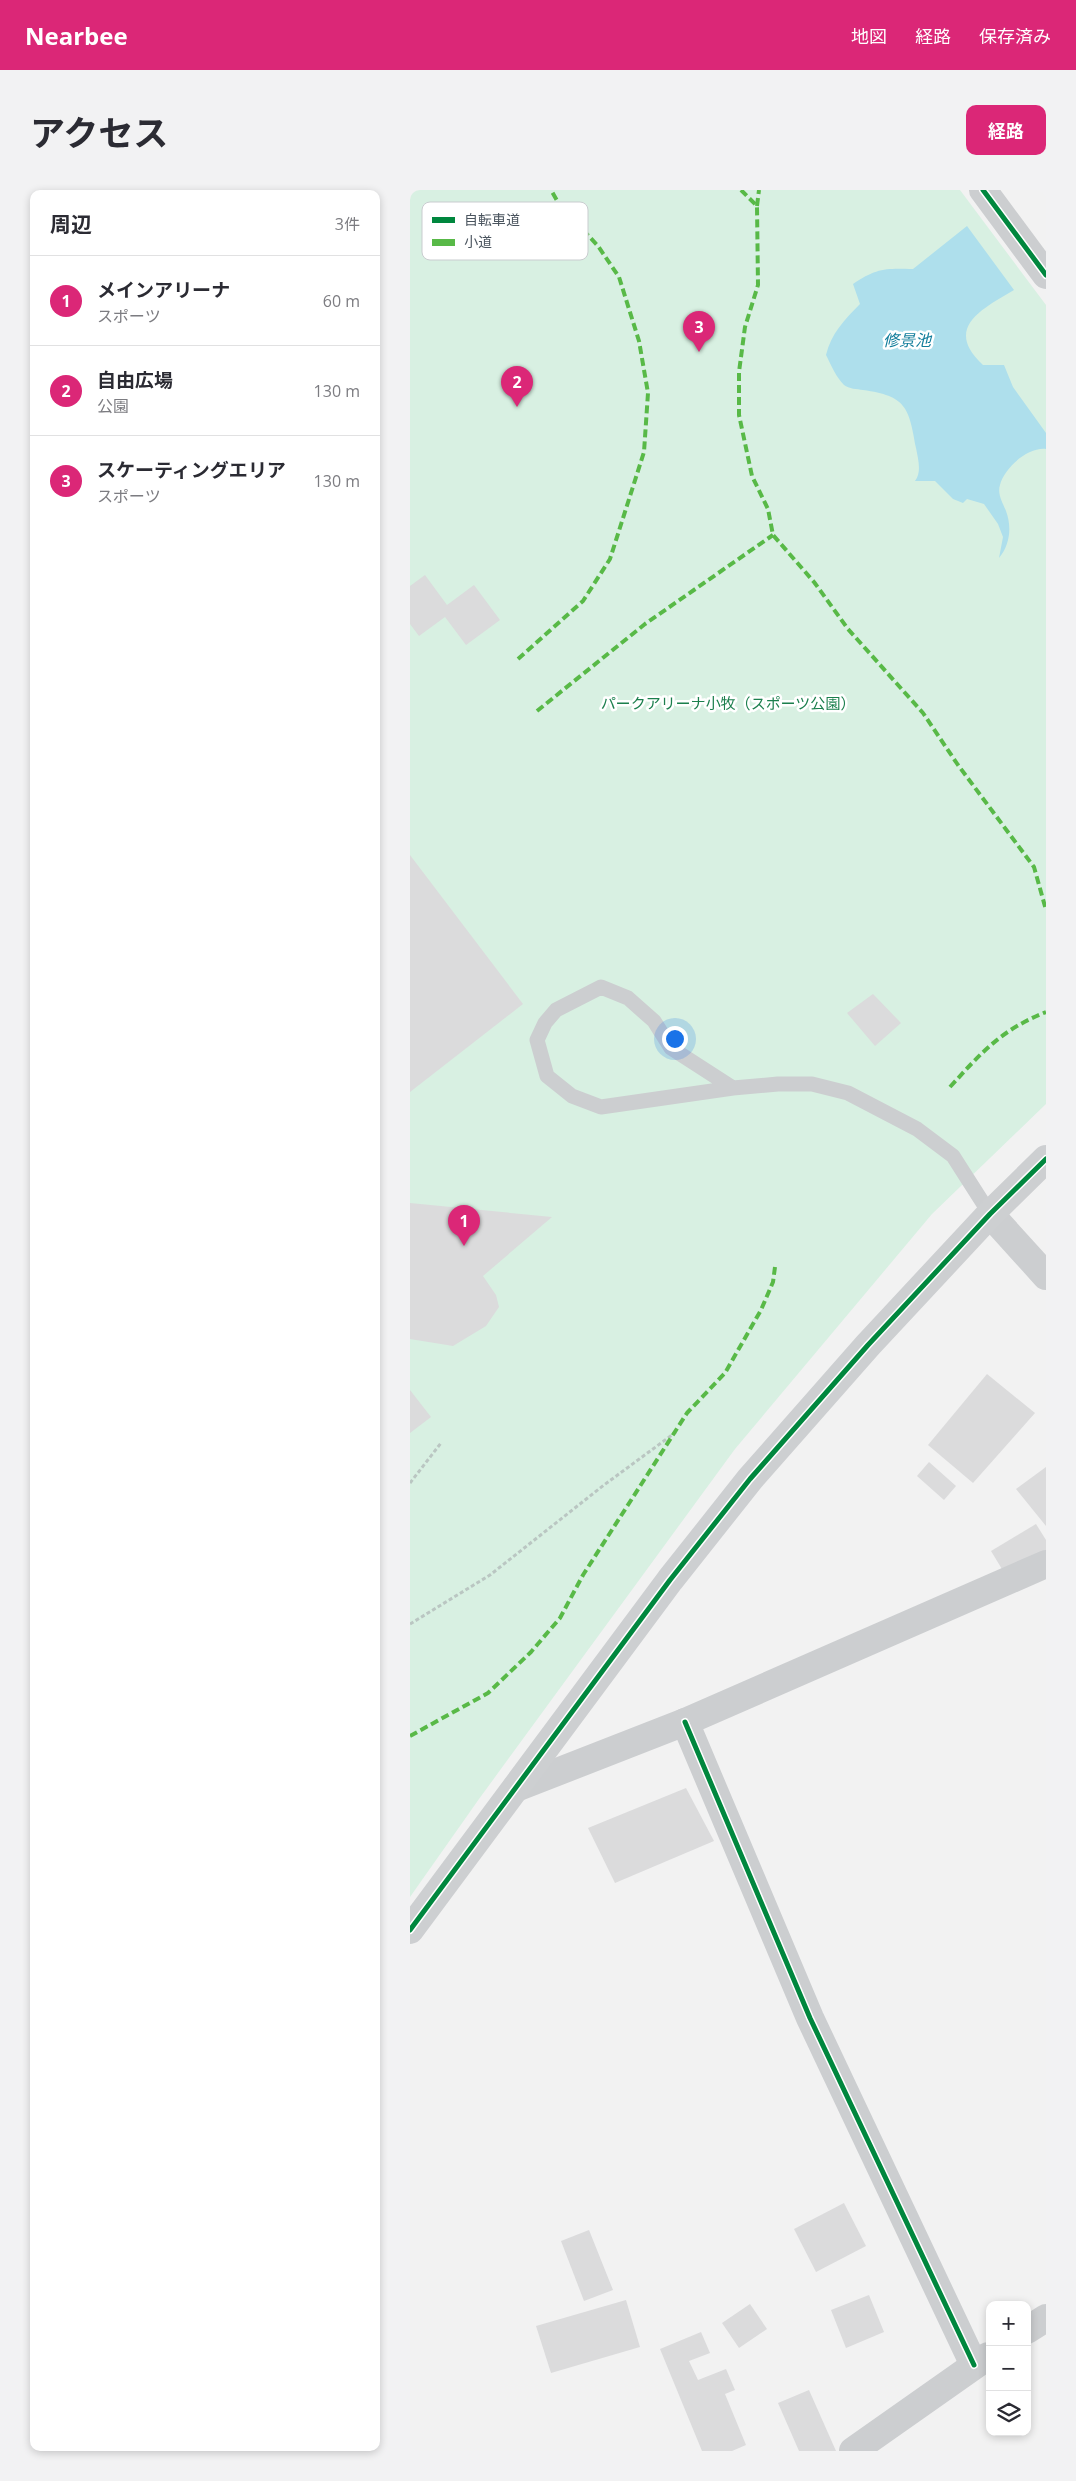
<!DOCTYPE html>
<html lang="ja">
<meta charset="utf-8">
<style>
body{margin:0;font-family:"Open Sans","Noto Sans JP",sans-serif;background:#f2f2f3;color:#2b2b33}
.controls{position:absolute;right:15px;bottom:15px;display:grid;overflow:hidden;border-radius:10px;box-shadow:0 2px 8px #0003}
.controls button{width:45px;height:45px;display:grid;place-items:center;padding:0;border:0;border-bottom:1px solid #e1e1e2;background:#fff;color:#2b2b33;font:25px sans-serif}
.you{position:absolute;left:264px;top:848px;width:18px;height:18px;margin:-12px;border:4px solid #fff;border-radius:50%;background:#1a73e8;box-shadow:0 0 0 8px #1a73e833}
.badge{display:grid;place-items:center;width:32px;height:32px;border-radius:50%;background:#db2777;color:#fff;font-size:16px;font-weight:700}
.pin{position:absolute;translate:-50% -41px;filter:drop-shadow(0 1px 2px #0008)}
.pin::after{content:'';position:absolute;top:26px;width:18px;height:15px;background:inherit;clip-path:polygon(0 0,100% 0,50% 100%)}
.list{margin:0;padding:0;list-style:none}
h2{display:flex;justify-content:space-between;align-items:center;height:65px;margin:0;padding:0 20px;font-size:21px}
h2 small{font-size:16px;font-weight:400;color:#7c7c81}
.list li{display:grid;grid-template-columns:32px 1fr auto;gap:15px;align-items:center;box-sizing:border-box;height:90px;padding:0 20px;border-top:1px solid #e1e1e2}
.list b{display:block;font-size:19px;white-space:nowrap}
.list p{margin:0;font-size:16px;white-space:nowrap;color:#7c7c81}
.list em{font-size:16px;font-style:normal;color:#7c7c81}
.icon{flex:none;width:28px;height:28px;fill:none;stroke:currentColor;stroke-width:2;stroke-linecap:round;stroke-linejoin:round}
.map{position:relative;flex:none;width:636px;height:2261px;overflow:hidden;border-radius:10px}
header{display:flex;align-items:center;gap:30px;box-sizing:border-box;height:70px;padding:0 25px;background:#db2777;color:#fff}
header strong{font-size:24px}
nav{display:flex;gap:28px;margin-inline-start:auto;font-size:18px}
.intro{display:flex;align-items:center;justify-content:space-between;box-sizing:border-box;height:120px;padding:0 30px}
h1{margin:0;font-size:35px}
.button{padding:12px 22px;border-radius:10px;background:#db2777;color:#fff;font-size:18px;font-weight:700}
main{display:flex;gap:30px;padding:0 30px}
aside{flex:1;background:#fff;border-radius:10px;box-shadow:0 2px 8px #0003}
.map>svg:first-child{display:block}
.green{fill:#d8f0e2}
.water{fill:#aedfec}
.building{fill:#dbdbdc}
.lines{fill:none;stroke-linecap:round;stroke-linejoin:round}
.path{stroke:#bac6c2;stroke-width:3;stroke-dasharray:4 2.5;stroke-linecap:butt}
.lane{stroke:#ccced0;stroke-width:15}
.street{stroke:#ccced0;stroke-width:28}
.secondary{stroke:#cdcfd1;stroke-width:28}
.quiet{stroke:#58b947;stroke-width:4;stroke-dasharray:8 4;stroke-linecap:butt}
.cycleway-casing{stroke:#fff;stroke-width:8}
.cycleway{stroke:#00873e;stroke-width:5}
.labels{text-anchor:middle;stroke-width:5;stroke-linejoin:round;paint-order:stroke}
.park-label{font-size:15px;fill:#1b7f4d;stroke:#fff}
.water-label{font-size:16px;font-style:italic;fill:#117d9b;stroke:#fff}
.key{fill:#fff;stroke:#c9cccf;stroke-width:1}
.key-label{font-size:14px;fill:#4a545e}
</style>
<header>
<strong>Nearbee</strong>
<nav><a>地図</a><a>経路</a><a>保存済み</a></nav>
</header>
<div class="intro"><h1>アクセス</h1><a class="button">経路</a></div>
<main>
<aside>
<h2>周辺<small>3件</small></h2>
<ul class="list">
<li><span class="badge">1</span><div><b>メインアリーナ</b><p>スポーツ</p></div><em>60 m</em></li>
<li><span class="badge">2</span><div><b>自由広場</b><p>公園</p></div><em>130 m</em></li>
<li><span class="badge">3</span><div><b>スケーティングエリア</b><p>スポーツ</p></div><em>130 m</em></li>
</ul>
</aside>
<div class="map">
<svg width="636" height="2261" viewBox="0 0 636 2261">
<rect width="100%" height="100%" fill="#f2f2f2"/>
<polygon class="green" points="0,0 550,0 636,115 636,914 522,1024 325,1259 69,1609 0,1707"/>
<path class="water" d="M 557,36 L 604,100 C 572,119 533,138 573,175 L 594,175 L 603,197 L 636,243 L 636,259 C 618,257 594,278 590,295 C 587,304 593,313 596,321 C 602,337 600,355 589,368 L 593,347 L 588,334 L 574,314 L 557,309 L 553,313 L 543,309 L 525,291 L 505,291 C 512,282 508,269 506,258 C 499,217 496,206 453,200 C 447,199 439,199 434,195 C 426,187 421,175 416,165 C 421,144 434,130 450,114 L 443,94 C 466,78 476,78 503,79 Z"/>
<g class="building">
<polygon points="15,385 37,415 64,395 90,430 56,455 35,427 9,446 0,434 0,396"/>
<polygon points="0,665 113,814 0,902"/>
<polygon points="463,804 491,833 465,856 437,823"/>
<polygon points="0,1013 142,1027 73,1086 86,1105 89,1117 76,1136 43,1156 0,1149"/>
<polygon points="577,1184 625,1223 563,1293 518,1255"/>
<polygon points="0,1200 21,1227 0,1243"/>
<polygon points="519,1272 546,1296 534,1310 507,1286"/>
<polygon points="636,1277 636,1336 606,1299"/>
<polygon points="626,1334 636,1350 636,1366 598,1389 581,1361"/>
<polygon points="276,1598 304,1651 205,1693 178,1638"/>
<polygon points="434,2013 456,2056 406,2082 384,2039"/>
<polygon points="179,2040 203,2100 174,2111 151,2051"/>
<polygon points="459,2105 474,2142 436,2158 421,2120"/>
<polygon points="216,2110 230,2157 141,2183 126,2136"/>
<polygon points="340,2114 357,2139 329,2158 312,2133"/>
<polygon points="291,2142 300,2163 279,2171 288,2190 316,2179 325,2200 315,2204 336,2255 322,2261 292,2261 250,2159"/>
<polygon points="399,2200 426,2261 389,2261 368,2213"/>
</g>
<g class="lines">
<g class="path">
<polyline points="0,1293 31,1253"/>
<polyline points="0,1434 80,1385 194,1295 266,1242"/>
</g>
<polyline class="lane" points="323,898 261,858 244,831 218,808 191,797 146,820 135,833 127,850 137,886 162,906 191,917 323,898 368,894 402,894 438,903 507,939 543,966 580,1024"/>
<g class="street">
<polyline points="573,0 636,85"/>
<polyline points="580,1024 636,1086"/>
<polyline points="275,1532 400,1828 564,2175"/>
<polyline points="106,1598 275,1532 636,1374"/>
<polyline points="617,2140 636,2128"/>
<polyline points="443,2261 578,2166"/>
</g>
<polyline class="secondary" points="0,1740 260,1390 340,1289 458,1155 580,1024 636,969"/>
<g class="quiet">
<polyline points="331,0 347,16 348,95 335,137 329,182 329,225 342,286 358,319 363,345 404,392 438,439 513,523 548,575 624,677 636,720"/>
<polyline points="347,16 349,0"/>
<polyline points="108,469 173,411 200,369 234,262 238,203 229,151 209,87 188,56 149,14 141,0"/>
<polyline points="127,521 235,434 363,345"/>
<path d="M 540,897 C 572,862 591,840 636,822"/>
<polyline points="0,1546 78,1503 121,1462 150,1428 173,1385 277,1223 315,1183 351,1120 363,1092 365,1077"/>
</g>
<g class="cycleway-casing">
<g id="cycleway">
<polyline points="573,0 636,85"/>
<polyline points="275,1532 400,1828 564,2175"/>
<polyline points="0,1740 260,1390 340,1289 458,1155 580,1024 636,969"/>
</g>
</g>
<use href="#cycleway" class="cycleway"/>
</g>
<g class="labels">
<g class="park-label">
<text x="318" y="519">パークアリーナ小牧（スポーツ公園）</text>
</g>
<g class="water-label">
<text x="497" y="156">修景池</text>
</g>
</g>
<rect x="12" y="12" width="166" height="58" rx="8" class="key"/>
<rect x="22" y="27" width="23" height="6" fill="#00873e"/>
<rect x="22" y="49" width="23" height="7" fill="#58b947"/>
<g class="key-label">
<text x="54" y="35">自転車道</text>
<text x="54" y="57">小道</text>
</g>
</svg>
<div class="controls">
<button>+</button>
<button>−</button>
<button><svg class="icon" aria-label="layers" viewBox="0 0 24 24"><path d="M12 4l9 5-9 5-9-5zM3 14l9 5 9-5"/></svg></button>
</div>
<div class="you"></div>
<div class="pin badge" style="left:54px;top:1056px">1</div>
<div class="pin badge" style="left:107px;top:217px">2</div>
<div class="pin badge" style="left:289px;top:162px">3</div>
</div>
</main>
